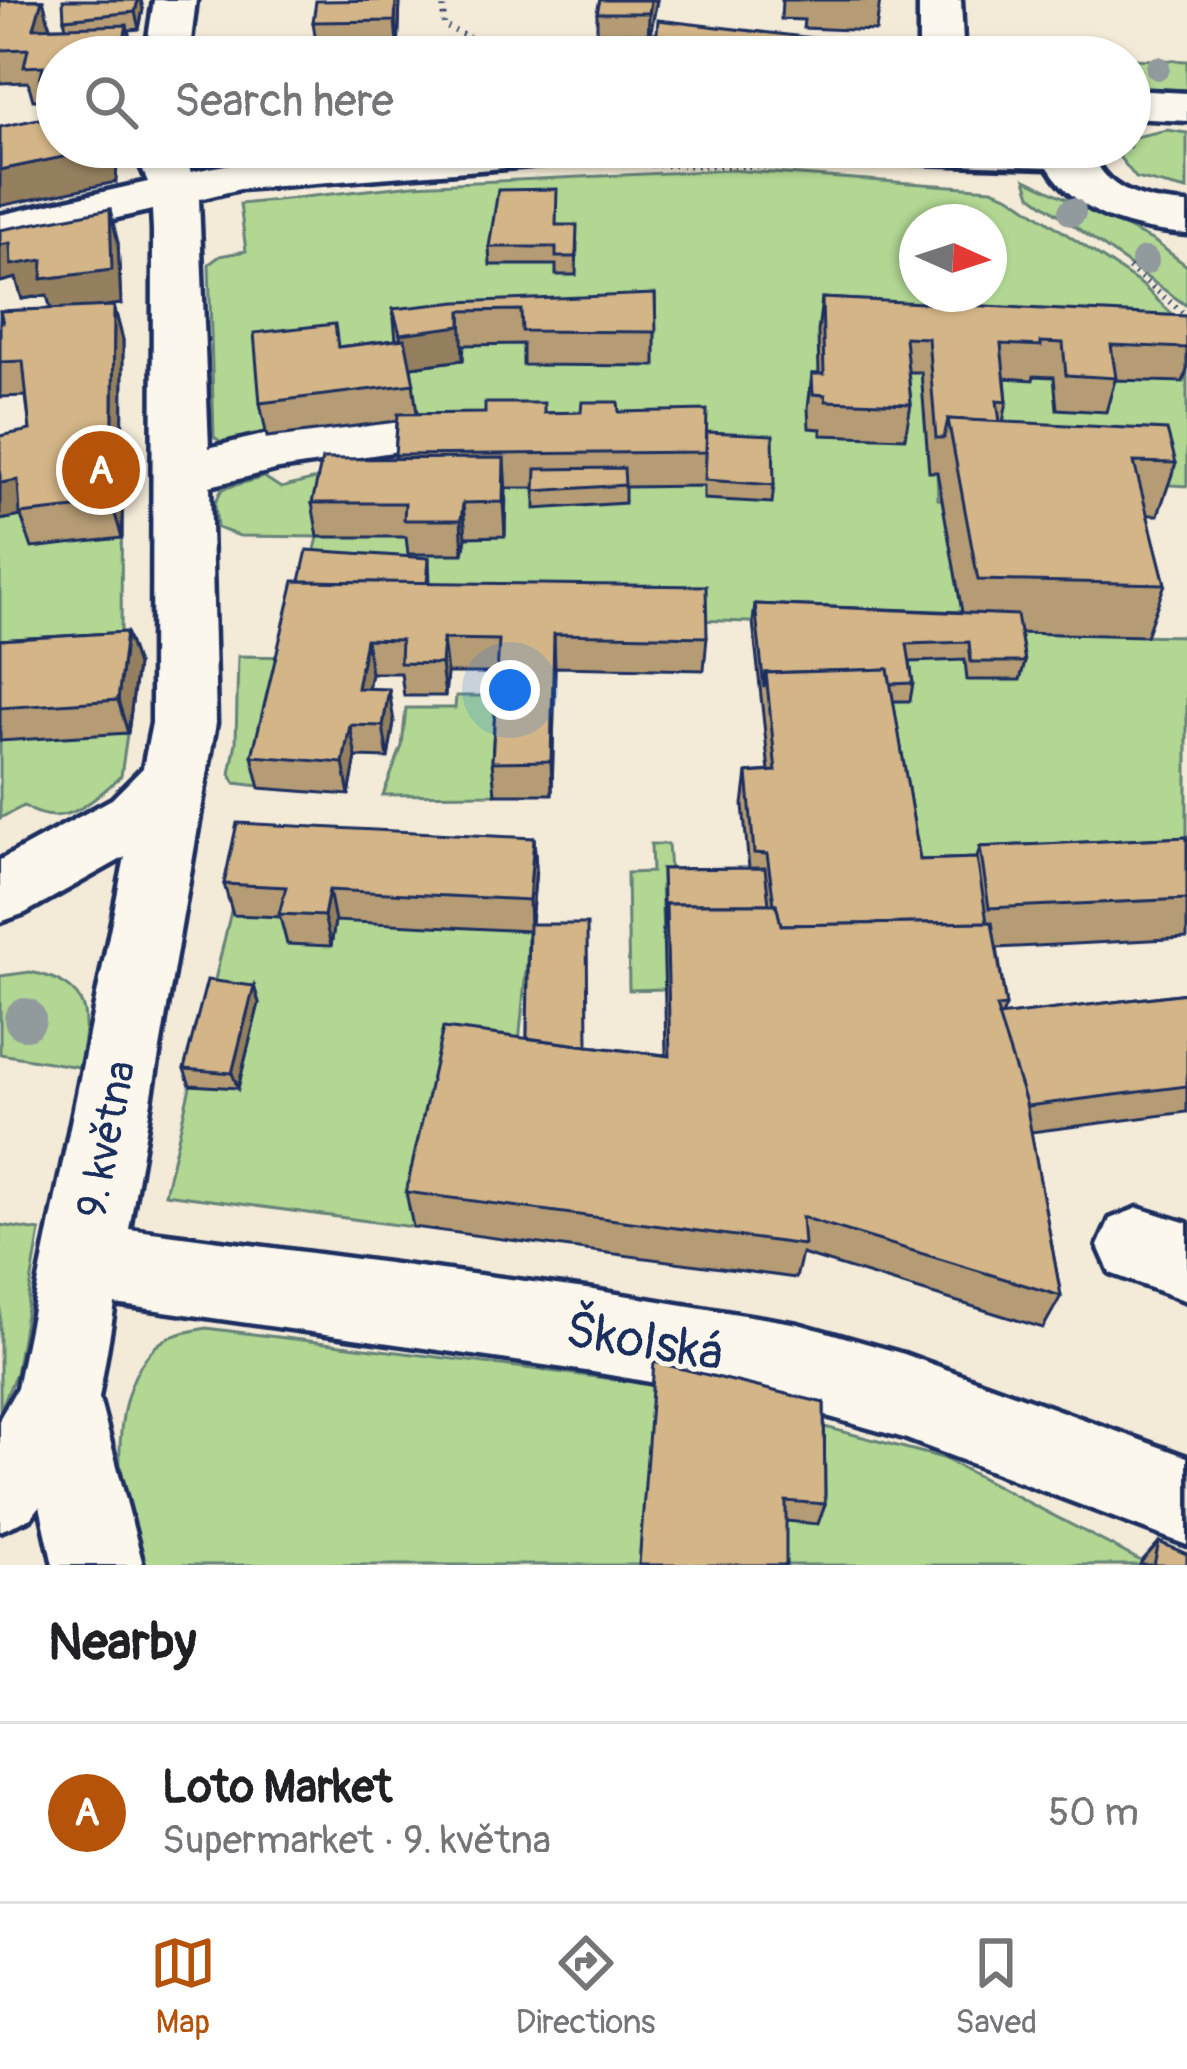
<!DOCTYPE html>
<meta charset="utf-8">
<style>
body{margin:0;font-family:Pangolin,sans-serif;background:#f2f2f2;color:#202124}
.compass{position:absolute;left:899px;top:204px;width:108px;height:108px;border-radius:50%;background:#fff;box-shadow:0 3px 9px #0004;rotate:93deg}
.you{position:absolute;left:510px;top:690px;width:42px;height:42px;margin:-30px;border:9px solid #fff;border-radius:50%;background:#1a73e8;box-shadow:0 0 0 18px #1a73e833}
.badge{display:grid;place-items:center;width:78px;height:78px;border-radius:50%;background:#b45309;color:#fff;font-size:39px;font-weight:700}
.pin{position:absolute;translate:-50% -50%;border:6px solid #fff;box-shadow:0 3px 12px #0006}
.list{margin:0;padding:0;list-style:none}
h2{display:flex;justify-content:space-between;align-items:center;height:156px;margin:0;padding:0 48px;font-size:51px}
h2 small{font-size:39px;font-weight:400;color:#757577}
.list li{display:grid;grid-template-columns:78px 1fr auto;gap:36px;align-items:center;box-sizing:border-box;height:180px;padding:0 48px;border-top:3px solid #e0e0e0}
.list b{display:block;font-size:45px;white-space:nowrap}
.list p{margin:0;font-size:39px;white-space:nowrap;color:#757577}
.list em{font-size:39px;font-style:normal;color:#757577}
.icon{flex:none;width:66px;height:66px;fill:none;stroke:currentColor;stroke-width:2;stroke-linecap:round;stroke-linejoin:round}
.map{position:relative;flex:none;width:1187px;height:1565px;overflow:hidden}
.search{position:absolute;background:#fff;box-shadow:0 3px 9px #0004;left:36px;right:36px;top:36px;height:132px;display:flex;align-items:center;gap:30px;box-sizing:border-box;padding:0 42px;border-radius:66px;color:#757577;font-size:45px}
.sheet{height:336px;background:#fff}
nav{display:flex;justify-content:space-around;align-items:center;box-sizing:border-box;height:168px;border-top:3px solid #e0e0e0;background:#fff;font-size:33px;color:#757577}
nav a{display:grid;justify-items:center;gap:6px}
nav .on{color:#b45309}
.map>svg:first-child{display:block}
.green{fill:#b1d793;stroke:#668378;stroke-width:3;fill-rule:evenodd}
.lines{fill:none;stroke-linecap:round;stroke-linejoin:round}
.minor-casing{stroke:#1b2f5e;stroke-width:9}
.path{stroke:#1b2f5e;stroke-width:6;stroke-dasharray:1.5 6;stroke-linecap:butt}
.minor{fill:#fbf7ec;fill-rule:evenodd}
.tree{fill:#919a9c}
.wall{fill:#b59c74;stroke:#1b2f5e;stroke-width:3}
.shaded-wall{fill:#947f5e;stroke:#1b2f5e;stroke-width:3}
.building{fill:#d3b587;stroke:#1b2f5e;stroke-width:3}
.labels{text-anchor:middle;stroke-width:10;stroke-linejoin:round;paint-order:stroke}
.street-label{font-size:42px;fill:#1b2f5e;stroke:#fbf7ec}
.near-street-label{font-size:51px;fill:#1b2f5e;stroke:#fbf7ec}
</style>
<div class="map">
<svg width="1187" height="1565" viewBox="0 0 1187 1565">
<rect width="100%" height="100%" fill="#f3ead8"/>
<filter id="ink" filterUnits="userSpaceOnUse"><feTurbulence type="fractalNoise" baseFrequency=".00833" numOctaves="2"/><feDisplacementMap in="SourceGraphic" scale="24" xChannelSelector="R" yChannelSelector="G"/><feConvolveMatrix kernelMatrix="1 2 1 2 8 2 1 2 1" color-interpolation-filters="sRGB"/></filter>
<g filter="url(#ink)">
<g class="green">
<polygon points="1130,59 1187,61 1187,90 1130,88"/>
<polygon points="1167,130 1187,133 1187,190 1136,178 1120,158 1121,147 1130,147 1130,138"/>
<path d="M 730,170 L 992,189 L 1010,196 L 1142,285 L 1187,329 L 1187,486 L 937,472 L 938,499 L 944,500 L 1012,633 L 1187,636 L 1187,878 L 912,891 L 881,702 L 909,700 L 896,628 L 698,620 L 300,614 L 318,537 L 240,536 L 217,528 L 215,503 L 222,489 L 264,477 L 281,488 L 331,475 L 398,493 L 402,448 L 228,446 L 214,437 L 209,264 L 220,256 L 246,251 L 240,204 L 413,185 ZM 917,222 L 989,222 L 989,294 L 917,294 Z"/>
<polygon points="1026,179 1154,241 1187,266 1187,306 1031,195"/>
<path d="M 122,394 L 121,665 L 137,665 L 121,776 C 91,802 64,832 24,806 L 0,818 L 0,472 Z"/>
<polygon points="238,656 291,657 261,786 235,783 230,774 236,742"/>
<polygon points="456,696 499,696 495,794 383,795 402,746 406,708 455,708"/>
<polygon points="651,844 668,844 671,885 661,886 665,989 629,990 627,873 652,872"/>
<polygon points="245,851 536,865 516,1075 448,1067 413,1227 165,1194"/>
<path d="M 30,972 C 92,984 90,1014 79,1067 L 0,1054 L 0,976 Z"/>
<polygon points="0,1225 40,1231 16,1373 0,1411"/>
<path d="M 206,1328 L 652,1384 L 817,1425 L 943,1458 L 1141,1561 L 1140,1565 L 130,1565 C 122,1501 103,1400 154,1348 C 168,1334 188,1332 206,1328 Z"/>
</g>
<g class="lines">
<g class="minor-casing">
<g id="minor">
<polygon points="154,0 196,0 189,57 145,57"/>
<polygon points="919,0 961,0 963,43 957,52 941,56 925,52 919,43"/>
<polygon points="1130,90 1187,93 1187,121 1130,118"/>
<path d="M 132,147 L 180,147 L 191,172 C 330,140 476,147 618,147 L 611,157 L 594,161 L 240,189 L 199,199 L 209,448 C 263,435 367,408 419,422 L 427,435 L 419,448 L 279,469 L 210,486 L 216,723 L 129,1229 L 593,1290 L 798,1324 L 904,1354 L 1187,1457 L 1187,1545 L 904,1438 L 798,1408 L 593,1372 L 115,1304 L 99,1398 L 143,1565 L 53,1565 L 40,1506 L 31,1518 L 0,1531 L 0,1418 L 17,1388 L 125,857 L 25,913 L 0,922 L 0,860 L 112,799 L 143,768 L 152,723 L 153,230 L 152,210 L 0,245 L 0,215 L 148,182 Z"/>
<path d="M 831,147 L 1091,147 C 1101,192 1146,201 1187,204 L 1187,234 C 1131,229 1079,217 1048,167 L 855,161 L 838,157 Z"/>
<polygon points="1138,1208 1187,1223 1187,1301 1110,1273 1098,1246 1110,1219"/>
</g>
</g>
<g class="path">
<polyline points="443,0 444,26 512,57"/>
<polyline points="997,49 1114,55"/>
<polyline points="651,165 798,167"/>
<polyline points="1129,268 1187,316"/>
</g>
<use href="#minor" class="minor"/>
</g>
<g class="tree">
<circle cx="1158" cy="68" r="12"/>
<circle cx="1072" cy="212" r="14"/>
<circle cx="1145" cy="261" r="14"/>
<circle cx="25" cy="1019" r="21"/>
</g>
<g class="wall">
<polygon points="0,0 43,0 50,27 66,27 64,19 143,9 139,29 128,30 134,57 57,57 57,114 49,113 45,100 33,100 28,82 0,83"/>
<polygon points="400,0 398,54 318,56 313,22"/>
<polygon points="600,0 657,0 650,33 881,46 879,57 626,57 627,46 597,46 597,13"/>
<polygon points="782,0 880,0 876,31 803,28 804,20 781,19"/>
<polygon points="557,225 577,243 576,275 556,275 556,265 490,265 489,247"/>
<polygon points="0,230 118,243 121,304 100,307 114,306 123,340 122,538 32,548 21,516 0,520 30,430 26,396 0,397 0,311 51,309 47,295 22,299 16,278 0,282"/>
<polygon points="655,294 655,366 523,365 523,344 464,345 463,360 411,367 417,414 619,412 707,432 774,485 772,503 704,499 704,486 625,487 625,503 535,509 535,488 505,488 505,536 466,537 463,554 408,554 406,537 318,537 312,503 395,459 397,421 267,437 260,403 338,347 396,340 393,309"/>
<polygon points="822,298 1187,319 1187,370 1183,382 1115,380 1106,412 1057,409 1054,377 1034,376 1033,380 1005,378 1007,402 1003,422 1176,463 1158,515 1147,515 1165,584 1146,636 1020,633 1025,662 1020,680 967,680 965,660 910,662 913,683 910,701 893,701 920,860 977,858 980,847 1187,837 1187,938 997,948 1006,1006 1002,1016 1187,993 1187,1112 1031,1132 1061,1296 1043,1328 802,1254 796,1278 413,1227 406,1192 527,1038 528,931 335,921 331,946 287,944 280,917 233,915 224,884 534,838 536,869 531,924 588,1046 666,1055 662,869 749,868 743,805 747,773 769,771 753,622 755,604 962,612 937,472 929,472 921,372 908,372 911,404 905,438 821,435 821,429 809,428 808,408 812,374 819,374 818,332"/>
<polygon points="429,558 430,583 707,637 704,670 555,667 552,794 495,794 492,762 497,673 447,673 445,696 404,696 401,673 371,673 368,688 394,722 388,758 356,757 349,795 260,788 252,756 300,581"/>
<polygon points="126,632 137,665 128,733 0,741 0,640"/>
<polygon points="254,986 259,1003 238,1088 190,1085 184,1069"/>
<polygon points="824,1403 825,1504 818,1524 786,1521 639,1565"/>
<polygon points="1159,1542 1187,1565 1140,1565 1142,1561"/>
</g>
<g class="shaded-wall">
<polygon points="0,0 43,0 51,31 43,61 0,10"/>
<polygon points="138,0 141,0 143,9 139,29 135,12"/>
<polygon points="396,0 400,0 398,54 395,21"/>
<polygon points="651,0 657,0 648,46 649,13"/>
<polygon points="127,25 134,57 120,57"/>
<polygon points="107,147 118,147 116,182 0,206 0,170"/>
<polygon points="110,209 118,243 121,304 52,313 47,295 22,299 16,278 0,282 0,245"/>
<polygon points="114,306 123,340 122,538 112,504"/>
<polygon points="461,311 463,360 404,368 400,334"/>
<polygon points="504,458 506,492 505,536 503,502"/>
<polygon points="18,480 21,516 0,520 0,483"/>
<polygon points="463,503 466,537 463,554 461,520"/>
<polygon points="126,632 137,665 128,733 118,700"/>
<polygon points="554,634 555,667 552,794 551,761"/>
<polygon points="366,639 371,673 362,721 357,688"/>
<polygon points="443,639 447,673 445,696 441,664"/>
<polygon points="389,689 394,722 388,758 383,726"/>
<polygon points="350,725 356,757 349,795 343,763"/>
<polygon points="534,838 536,869 530,931 529,900"/>
<polygon points="329,890 335,921 331,946 324,916"/>
<polygon points="254,986 259,1003 238,1088 232,1073"/>
</g>
<g class="building">
<polygon points="20,0 42,0 34,28 127,25 120,57 57,57 57,81 40,80 43,66 24,67 28,49 0,50 0,1"/>
<polygon points="63,0 138,0 135,12 64,19"/>
<polygon points="396,0 395,21 313,22 316,1"/>
<polygon points="600,0 651,0 649,13 597,13"/>
<polygon points="658,20 881,46 878,57 773,57 712,49 711,57 655,57"/>
<polygon points="628,33 656,34 654,57 626,57"/>
<polygon points="57,115 57,147 107,148 0,170 0,127"/>
<polygon points="557,189 556,225 577,225 576,257 556,257 556,247 489,247 498,190"/>
<polygon points="110,209 112,270 42,279 43,260 11,265 10,243 0,245 0,230"/>
<polygon points="655,294 656,332 522,331 521,310 461,311 461,326 400,334 393,309 457,302"/>
<polygon points="822,298 1186,316 1187,348 1111,345 1116,378 1066,375 1063,343 1041,342 1041,346 1001,344 1007,402 997,401 1000,422 948,419 944,438 936,438 928,338 905,337 911,404 826,401 825,395 813,394 812,374 824,374"/>
<polygon points="114,306 112,504 20,514 18,480 0,483 0,436 30,430 23,361 0,362 0,322 3,322 0,311"/>
<polygon points="335,324 338,347 405,339 414,384 260,403 254,333"/>
<polygon points="582,402 618,402 619,412 707,410 706,452 395,455 398,414 485,413 485,403 544,403 544,413 581,412"/>
<polygon points="948,419 1167,430 1176,463 1134,462 1165,584 978,580"/>
<polygon points="707,432 773,435 774,485 705,480"/>
<polygon points="504,458 503,502 463,503 461,520 404,520 405,503 312,503 322,459"/>
<polygon points="624,468 625,485 535,491 536,469"/>
<polygon points="307,550 429,558 427,583 300,581"/>
<polygon points="294,581 706,586 707,637 554,634 551,761 492,762 499,640 443,639 441,664 400,663 401,640 366,639 357,688 389,689 383,726 350,725 343,763 252,756"/>
<polygon points="755,604 1017,615 1025,662 971,662 969,642 907,644 913,683 890,684 888,669 766,673 764,688"/>
<polygon points="126,632 118,700 0,708 0,640"/>
<polygon points="888,669 920,860 977,858 987,922 781,925 776,904 774,904 767,854 754,853 747,773 776,771 766,673"/>
<polygon points="237,823 534,838 529,900 329,890 324,916 279,914 286,887 224,884"/>
<polygon points="1187,837 1187,899 989,908 980,847"/>
<polygon points="765,868 769,904 666,904 664,928 662,869"/>
<polygon points="666,904 776,904 781,925 992,922 1006,1006 996,1007 1025,1098 1061,1296 802,1217 804,1245 406,1192 443,1028 670,1056"/>
<polygon points="529,924 587,924 588,1046 527,1038"/>
<polygon points="207,980 254,986 232,1073 184,1069"/>
<polygon points="1187,993 1187,1086 1027,1106 998,1016"/>
<polygon points="654,1362 824,1403 825,1504 786,1501 786,1565 639,1565"/>
<polygon points="1159,1542 1187,1554 1187,1565 1154,1565"/>
</g>
</g>
<g class="labels">
<g class="street-label">
<text transform="translate(105 1139) rotate(-79)" y="15">9. května</text>
</g>
<g class="near-street-label">
<text transform="translate(645 1340) rotate(9)" y="18">Školská</text>
</g>
</g>
</svg>
<svg class="compass" viewBox="-18 -18 36 36"><path d="M0-13l5 13h-10z" fill="#e53935"/><path d="M0 13l5-13h-10z" fill="#757577"/></svg>
<div class="you"></div>
<div class="pin badge" style="left:101px;top:470px">A</div>
<div class="search"><svg class="icon" aria-label="search" viewBox="0 0 24 24"><circle cx="10" cy="10" r="6"/><path d="M15 15l6 6"/></svg>Search here</div>
</div>
<section class="sheet">
<h2>Nearby<small></small></h2>
<ul class="list">
<li><span class="badge">A</span><div><b>Loto Market</b><p>Supermarket · 9. května</p></div><em>50 m</em></li>
</ul>
</section>
<nav>
<a class="on"><svg class="icon" aria-label="map" viewBox="0 0 24 24"><path d="M3 6l6-2 6 2 6-2v14l-6 2-6-2-6 2zM9 4v14M15 6v14"/></svg>Map</a>
<a><svg class="icon" aria-label="directions" viewBox="0 0 24 24"><path d="M12 3l9 9-9 9-9-9zM9 14v-3h6M13 9l2 2-2 2"/></svg>Directions</a>
<a><svg class="icon" aria-label="saved" viewBox="0 0 24 24"><path d="M7 4h10v16l-5-4-5 4z"/></svg>Saved</a>
</nav>
